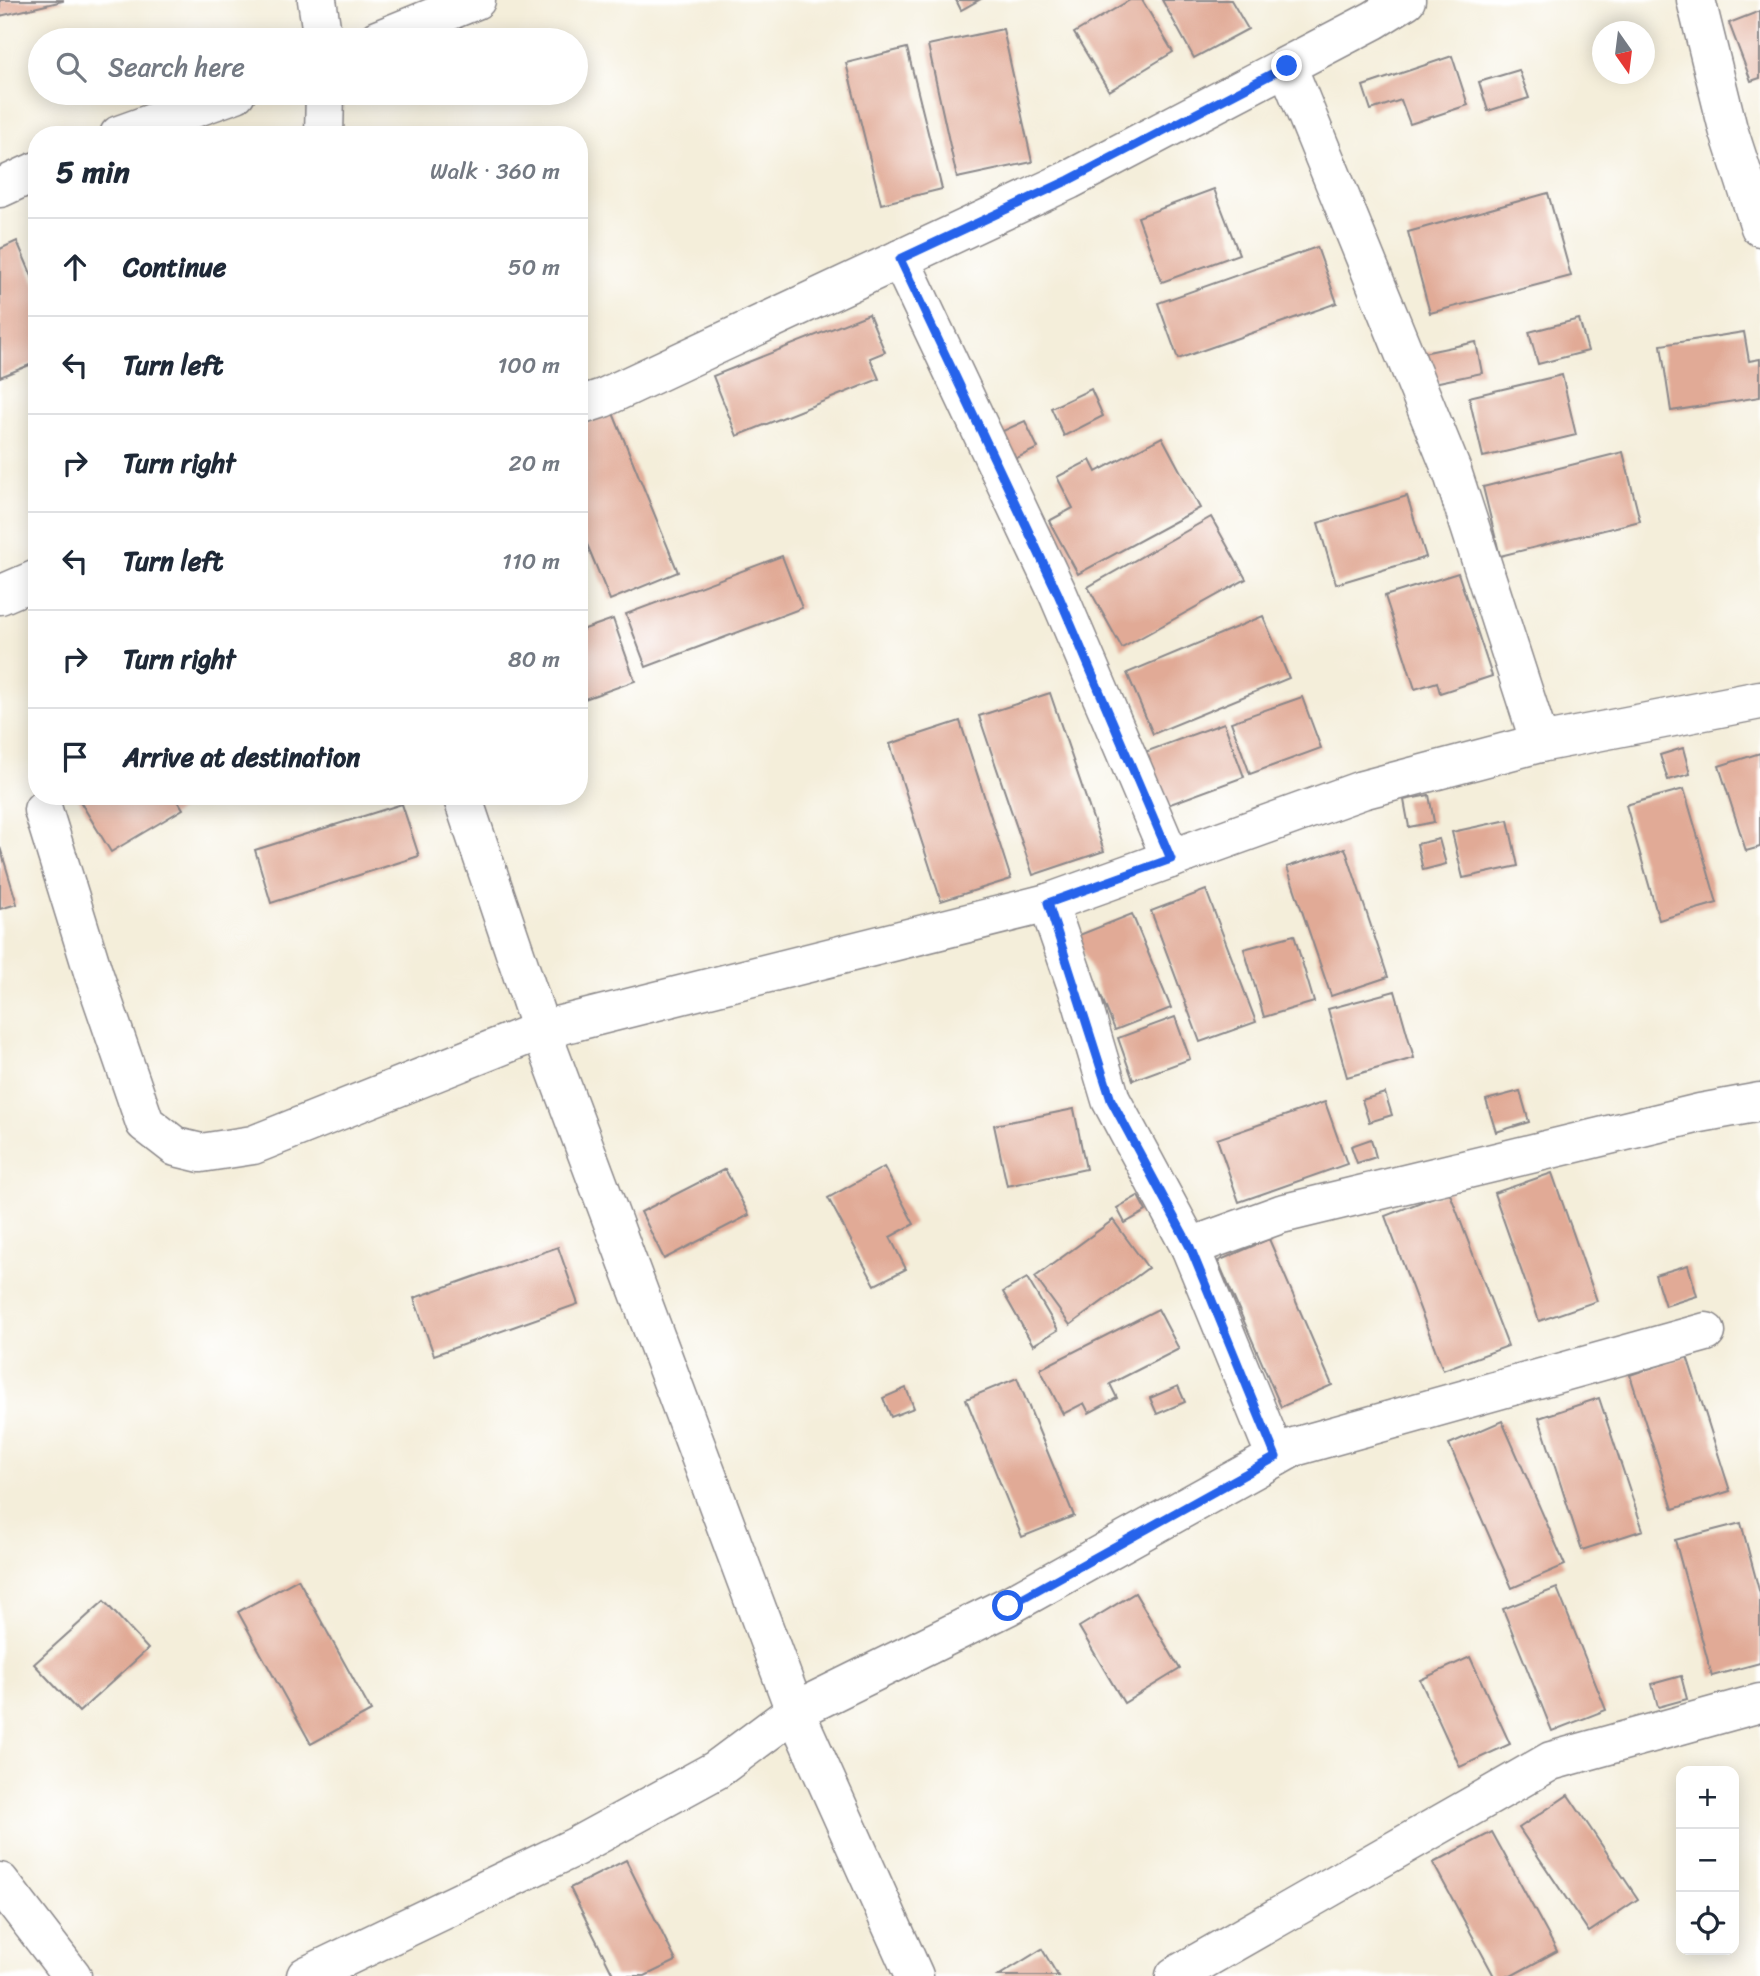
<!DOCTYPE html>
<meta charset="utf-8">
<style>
body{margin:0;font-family:Sriracha,sans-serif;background:#f6f6f7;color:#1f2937}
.controls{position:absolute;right:21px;bottom:21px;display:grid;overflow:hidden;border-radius:14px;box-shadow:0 4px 18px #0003}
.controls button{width:63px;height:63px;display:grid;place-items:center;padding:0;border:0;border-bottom:2px solid #e0e1e3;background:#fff;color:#1f2937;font:35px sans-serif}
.compass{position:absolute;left:1592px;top:21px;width:63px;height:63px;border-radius:50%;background:#fff;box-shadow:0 4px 18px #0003;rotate:166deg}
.stop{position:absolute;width:21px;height:21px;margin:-16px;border:5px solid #2563eb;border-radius:50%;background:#fff}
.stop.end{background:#2563eb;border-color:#fff;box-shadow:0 2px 7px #0008}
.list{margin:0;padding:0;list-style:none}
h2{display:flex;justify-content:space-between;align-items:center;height:91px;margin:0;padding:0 28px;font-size:30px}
h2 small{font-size:23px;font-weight:400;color:#747a83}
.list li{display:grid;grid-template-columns:46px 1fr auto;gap:21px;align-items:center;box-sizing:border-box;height:98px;padding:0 28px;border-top:2px solid #e0e1e3}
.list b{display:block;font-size:26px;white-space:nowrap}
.list em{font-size:23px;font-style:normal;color:#747a83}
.icon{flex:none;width:38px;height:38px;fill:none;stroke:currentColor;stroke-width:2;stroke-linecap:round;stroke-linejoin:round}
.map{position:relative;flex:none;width:1760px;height:1976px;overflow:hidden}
.search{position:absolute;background:#fff;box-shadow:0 4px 18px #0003;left:28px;top:28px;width:560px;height:77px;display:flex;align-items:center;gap:18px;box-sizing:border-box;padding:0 24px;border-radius:38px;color:#747a83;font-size:26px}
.panel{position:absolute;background:#fff;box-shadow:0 4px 18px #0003;left:28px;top:126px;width:560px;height:679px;border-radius:28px}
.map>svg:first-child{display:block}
.building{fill:#e1aa96}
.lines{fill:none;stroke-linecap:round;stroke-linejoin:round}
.minor-casing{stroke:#8b888a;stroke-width:41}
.minor{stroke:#fff;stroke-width:38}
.route{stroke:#2563eb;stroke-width:9}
</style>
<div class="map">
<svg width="1760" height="1976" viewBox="0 0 1760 1976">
<rect width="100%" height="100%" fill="#fff"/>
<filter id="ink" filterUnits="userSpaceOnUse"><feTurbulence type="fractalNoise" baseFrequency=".0143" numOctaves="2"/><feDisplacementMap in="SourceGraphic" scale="14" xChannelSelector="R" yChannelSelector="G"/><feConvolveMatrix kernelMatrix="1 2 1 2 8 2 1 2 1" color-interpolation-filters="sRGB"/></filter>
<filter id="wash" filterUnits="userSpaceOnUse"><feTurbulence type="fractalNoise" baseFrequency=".00686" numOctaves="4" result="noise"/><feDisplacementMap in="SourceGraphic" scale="28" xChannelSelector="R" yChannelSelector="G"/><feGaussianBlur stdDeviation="1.57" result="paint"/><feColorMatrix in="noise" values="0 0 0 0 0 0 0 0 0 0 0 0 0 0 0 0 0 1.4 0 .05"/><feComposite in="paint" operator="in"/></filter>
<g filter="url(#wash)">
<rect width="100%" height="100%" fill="#f4eeda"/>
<g id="blocks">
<g class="building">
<polygon points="0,0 63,0 63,1 0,16"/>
<polygon points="956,0 979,0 961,10"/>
<polygon points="1130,0 1142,0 1173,52 1109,91 1074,33"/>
<polygon points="1162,0 1231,0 1248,29 1194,58"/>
<polygon points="1760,11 1760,78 1751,81 1729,23"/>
<polygon points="1003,29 1032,162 957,178 928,45"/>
<polygon points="907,48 942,189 881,204 846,63"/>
<polygon points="1452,56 1468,105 1410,124 1401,100 1371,110 1363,86"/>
<polygon points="1519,70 1529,98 1488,111 1479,82"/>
<polygon points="1214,189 1239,254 1162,282 1138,217"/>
<polygon points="1548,193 1571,276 1430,313 1408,232"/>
<polygon points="17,241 37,288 37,362 0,377 0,249"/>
<polygon points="1317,247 1337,303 1178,359 1158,303"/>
<polygon points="869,314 885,352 870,358 879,379 737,436 713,376"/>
<polygon points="1579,319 1588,351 1538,364 1529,332"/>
<polygon points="1744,332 1749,361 1760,359 1760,397 1671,411 1661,345"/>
<polygon points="1476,342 1482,373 1429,384 1423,353"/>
<polygon points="1562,375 1576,435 1483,457 1469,397"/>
<polygon points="1091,389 1103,416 1064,436 1051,408"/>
<polygon points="613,413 678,572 610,600 579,525 579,426"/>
<polygon points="1025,421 1038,448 1006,463 994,435"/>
<polygon points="1162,437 1200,508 1078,574 1049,521 1073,508 1057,477 1090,460 1096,472"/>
<polygon points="1623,452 1640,521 1500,556 1483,487"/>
<polygon points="1407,496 1426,557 1336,584 1318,523"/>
<polygon points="1211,517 1246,579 1122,648 1088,587"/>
<polygon points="782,556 802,608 646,667 626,614"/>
<polygon points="1458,573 1492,676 1440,693 1437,682 1415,689 1385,596"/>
<polygon points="1263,616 1289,678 1153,734 1127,673"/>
<polygon points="613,619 635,681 579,701 579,631"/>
<polygon points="1050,693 1104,851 1033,875 979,716"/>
<polygon points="1302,697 1321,748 1250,774 1231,722"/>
<polygon points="960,721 1011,879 941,901 890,744"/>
<polygon points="1224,723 1244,777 1165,806 1145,752"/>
<polygon points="1683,748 1690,774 1668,780 1660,755"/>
<polygon points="1760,753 1760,847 1746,851 1719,766"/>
<polygon points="1684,789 1717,903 1659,920 1626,805"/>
<polygon points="1429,795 1434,822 1409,827 1404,800"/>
<polygon points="81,796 175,796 183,809 111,852 78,798"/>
<polygon points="402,804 419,856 271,903 255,850"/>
<polygon points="1508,820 1518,866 1463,878 1452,832"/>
<polygon points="1439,839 1446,864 1423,870 1417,844"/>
<polygon points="0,847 17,904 0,909"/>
<polygon points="1345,848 1388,977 1331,996 1287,867"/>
<polygon points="1206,890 1256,1022 1200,1042 1151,911"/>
<polygon points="1132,914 1171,1008 1115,1030 1077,936"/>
<polygon points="1294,935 1314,1002 1264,1017 1244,949"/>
<polygon points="1395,991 1414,1058 1347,1077 1328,1009"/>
<polygon points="1175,1017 1190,1059 1133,1080 1118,1038"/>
<polygon points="1520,1091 1529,1122 1496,1132 1486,1100"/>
<polygon points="1385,1093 1392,1115 1369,1122 1362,1100"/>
<polygon points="1325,1102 1347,1164 1239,1202 1217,1139"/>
<polygon points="1074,1109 1086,1169 1007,1186 994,1125"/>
<polygon points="1371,1139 1376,1157 1357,1163 1351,1146"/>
<polygon points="884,1167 914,1224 890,1237 906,1269 875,1285 828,1198"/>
<polygon points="725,1169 749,1215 664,1259 641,1212"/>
<polygon points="1552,1173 1597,1301 1539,1321 1494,1193"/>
<polygon points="1449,1191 1508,1346 1443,1370 1385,1216"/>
<polygon points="1138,1196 1146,1211 1125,1223 1117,1208"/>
<polygon points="1113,1220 1148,1268 1070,1325 1035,1277"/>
<polygon points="1269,1239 1332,1385 1281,1407 1218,1261"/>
<polygon points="558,1247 578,1304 434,1355 414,1298"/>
<polygon points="1688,1265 1697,1296 1665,1306 1655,1275"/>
<polygon points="1027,1278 1058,1330 1033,1345 1003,1292"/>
<polygon points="1158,1309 1179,1349 1110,1384 1117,1398 1089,1413 1084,1403 1063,1414 1040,1369"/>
<polygon points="1687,1356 1730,1491 1673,1509 1630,1375"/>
<polygon points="1017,1378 1074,1516 1022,1537 966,1399"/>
<polygon points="1178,1386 1185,1402 1157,1414 1150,1398"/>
<polygon points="906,1388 914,1408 891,1417 883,1398"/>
<polygon points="1599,1398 1643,1530 1582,1550 1539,1418"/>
<polygon points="1502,1421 1565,1565 1512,1588 1449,1444"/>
<polygon points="1741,1523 1760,1594 1760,1663 1712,1676 1675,1540"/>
<polygon points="298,1579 371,1711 311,1744 238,1612"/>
<polygon points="1557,1588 1606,1710 1552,1731 1503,1609"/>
<polygon points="1135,1593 1180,1669 1124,1703 1079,1627"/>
<polygon points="104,1601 148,1649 79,1712 34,1664"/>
<polygon points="1470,1657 1510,1744 1460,1767 1420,1680"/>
<polygon points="1681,1676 1687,1699 1658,1707 1652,1684"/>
<polygon points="1568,1795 1638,1899 1589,1932 1519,1828"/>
<polygon points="1492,1832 1557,1951 1511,1976 1494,1976 1433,1863"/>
<polygon points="626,1860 676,1961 645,1976 614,1976 570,1888"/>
<polygon points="1042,1949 1058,1976 998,1976"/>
</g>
</g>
</g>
<g filter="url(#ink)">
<use href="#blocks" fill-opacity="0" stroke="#8b888a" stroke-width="2"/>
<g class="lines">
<g class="minor-casing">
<g id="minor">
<polyline points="317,0 323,40"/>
<polyline points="1696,0 1728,129 1760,227"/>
<polyline points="377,40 476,0"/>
<polyline points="1287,66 1452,471 1540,743"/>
<polyline points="119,135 236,93"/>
<polyline points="324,135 325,93"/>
<polyline points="0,188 37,171"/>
<polyline points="900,259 1058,594 1171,859"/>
<polyline points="579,406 603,398 1069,180 1374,20 1406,0"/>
<polyline points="0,595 37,579"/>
<polyline points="462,796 541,1030 795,1711 914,1976"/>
<polyline points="43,810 93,972 145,1123 176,1147 201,1153 253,1145 541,1030 1048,903 1362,790 1540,743 1760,700"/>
<polyline points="1048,903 1081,999 1111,1100 1190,1247 1281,1214 1700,1113 1760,1102"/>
<polyline points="1190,1247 1276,1457"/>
<polyline points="0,1882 72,1976"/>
<polyline points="306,1976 575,1847 716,1770 795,1711 1008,1606 1294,1447 1706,1332"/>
<polyline points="1175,1976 1551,1761 1760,1703"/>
</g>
</g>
<use href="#minor" class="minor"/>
</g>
</g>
<g class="lines" filter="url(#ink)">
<polyline class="route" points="1008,1606 1276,1457 1190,1247 1111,1100 1048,903 1171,859 1058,594 900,259 1069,180 1287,66"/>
</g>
</svg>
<div class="controls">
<button>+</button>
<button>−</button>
<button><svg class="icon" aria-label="locate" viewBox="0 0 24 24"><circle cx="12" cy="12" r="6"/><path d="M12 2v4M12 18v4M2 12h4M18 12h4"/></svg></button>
</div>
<svg class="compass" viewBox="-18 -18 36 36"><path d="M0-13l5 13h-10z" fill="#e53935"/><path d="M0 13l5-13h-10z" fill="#747a83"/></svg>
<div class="stop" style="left:1008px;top:1606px"></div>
<div class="stop end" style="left:1287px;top:66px"></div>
<div class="search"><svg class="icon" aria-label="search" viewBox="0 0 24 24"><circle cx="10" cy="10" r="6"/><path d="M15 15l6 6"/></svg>Search here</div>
<section class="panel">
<h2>5 min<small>Walk · 360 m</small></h2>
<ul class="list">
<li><svg class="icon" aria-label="ahead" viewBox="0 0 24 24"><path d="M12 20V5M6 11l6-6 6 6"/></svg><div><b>Continue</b></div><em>50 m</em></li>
<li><svg class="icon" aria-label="left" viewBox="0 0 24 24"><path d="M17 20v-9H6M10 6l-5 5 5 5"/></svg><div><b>Turn left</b></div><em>100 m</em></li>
<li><svg class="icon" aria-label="right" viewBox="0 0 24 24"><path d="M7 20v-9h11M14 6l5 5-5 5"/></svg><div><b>Turn right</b></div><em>20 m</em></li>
<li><svg class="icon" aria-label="left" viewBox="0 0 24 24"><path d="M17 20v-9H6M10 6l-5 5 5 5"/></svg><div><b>Turn left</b></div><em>110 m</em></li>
<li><svg class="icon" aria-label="right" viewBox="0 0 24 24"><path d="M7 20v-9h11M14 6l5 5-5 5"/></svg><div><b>Turn right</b></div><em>80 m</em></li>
<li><svg class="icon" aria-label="arrive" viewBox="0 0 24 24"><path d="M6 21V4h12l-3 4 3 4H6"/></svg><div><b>Arrive at destination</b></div></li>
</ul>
</section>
</div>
